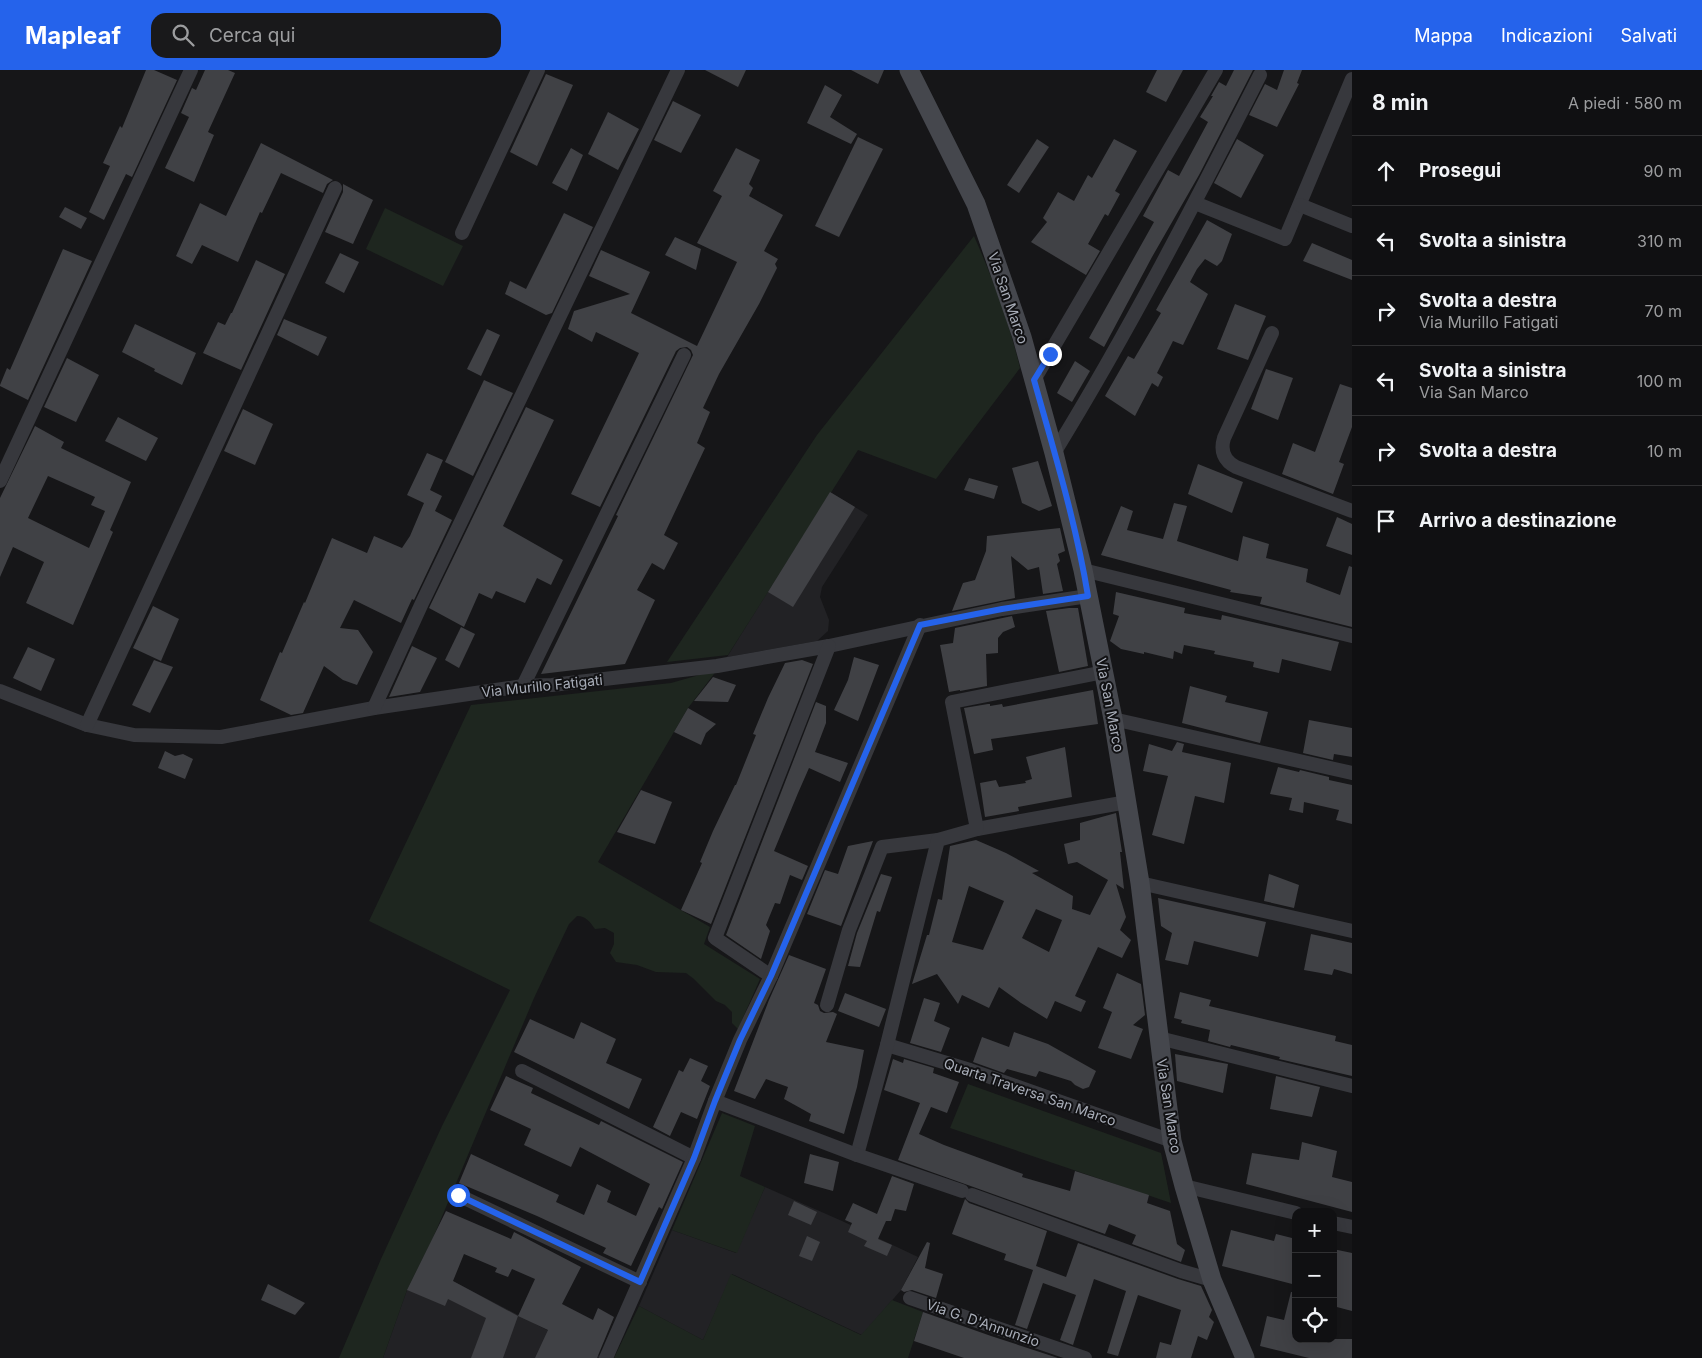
<!DOCTYPE html>
<html lang="it">
<meta charset="utf-8">
<style>
body{margin:0;font-family:Inter,sans-serif;background:#19191b;color:#f1f3f6}
.controls{position:absolute;right:15px;bottom:15px;display:grid;overflow:hidden;border-radius:10px;box-shadow:0 5px 20px #0002}
.controls button{width:45px;height:45px;display:grid;place-items:center;padding:0;border:0;border-bottom:1px solid #303032;background:#101012;color:#f1f3f6;font:25px sans-serif}
.stop{position:absolute;width:15px;height:15px;margin:-11px;border:4px solid #2563eb;border-radius:50%;background:#fff}
.stop.end{background:#2563eb;border-color:#fff;box-shadow:0 1px 5px #0008}
.list{margin:0;padding:0;list-style:none}
h2{display:flex;justify-content:space-between;align-items:center;height:65px;margin:0;padding:0 20px;font-size:21px}
h2 small{font-size:16px;font-weight:400;color:#9c9d9f}
.list li{display:grid;grid-template-columns:32px 1fr auto;gap:15px;align-items:center;box-sizing:border-box;height:70px;padding:0 20px;border-top:1px solid #303032}
.list b{display:block;font-size:19px;white-space:nowrap}
.list p{margin:0;font-size:16px;white-space:nowrap;color:#9c9d9f}
.list em{font-size:16px;font-style:normal;color:#9c9d9f}
.icon{flex:none;width:28px;height:28px;fill:none;stroke:currentColor;stroke-width:2;stroke-linecap:round;stroke-linejoin:round}
.map{position:relative;flex:none;width:1352px;height:1288px;overflow:hidden}
header{display:flex;align-items:center;gap:30px;box-sizing:border-box;height:70px;padding:0 25px;background:#2563eb;color:#fff}
header strong{font-size:24px}
nav{display:flex;gap:28px;margin-inline-start:auto;font-size:18px}
.search{width:350px;height:45px;background:#19191b;display:flex;align-items:center;gap:12px;box-sizing:border-box;padding:0 18px;border-radius:15px;color:#9c9d9f;font-size:19px}
main{display:flex}
aside{flex:1;background:#101012}
.map>svg:first-child{display:block}
.built{fill:#222225}
.green{fill:#1e261f}
.building{fill:#404145;fill-rule:evenodd}
.lines{fill:none;stroke-linecap:round;stroke-linejoin:round}
.street{stroke:#37383d;stroke-width:14}
.secondary{stroke:#45474d;stroke-width:19}
.route{stroke:#2563eb;stroke-width:6}
.labels{text-anchor:middle;stroke-width:4;stroke-linejoin:round;paint-order:stroke}
.street-label{font-size:14px;fill:#a8adb8;stroke:#111113}
</style>
<header>
<strong>Mapleaf</strong>
<div class="search"><svg class="icon" aria-label="search" viewBox="0 0 24 24"><circle cx="10" cy="10" r="6"/><path d="M15 15l6 6"/></svg>Cerca qui</div>
<nav><a>Mappa</a><a>Indicazioni</a><a>Salvati</a></nav>
</header>
<main>
<div class="map">
<svg width="1352" height="1288" viewBox="0 0 1352 1288">
<rect width="100%" height="100%" fill="#161618"/>
<g class="built">
<polygon points="830,422 868,445 822,517 820,527 829,550 828,561 817,571 727,587"/>
<polygon points="765,1117 842,1151 918,1187 901,1220 862,1265 732,1204 703,1270 639,1236 672,1160 736,1183"/>
<polygon points="420,1194 547,1260 604,1288 383,1288 407,1220"/>
</g>
<g class="green">
<polygon points="385,138 463,176 443,216 366,179"/>
<path d="M 974,166 C 993,209 1009,252 1020,298 L 936,409 L 858,380 L 728,585 L 667,592 L 817,365 Z"/>
<path d="M 717,600 L 688,638 L 598,792 L 710,857 L 704,874 L 760,909 L 738,959 L 732,953 L 732,942 L 725,935 L 716,931 L 694,909 L 686,903 L 656,902 L 637,895 L 616,892 L 610,883 L 614,874 L 614,863 L 605,858 L 595,859 C 590,852 586,846 577,846 L 569,854 L 534,928 L 433,1168 L 407,1220 L 383,1288 L 339,1288 L 381,1189 L 442,1056 L 510,920 L 369,851 L 471,635 L 671,613 Z"/>
<polygon points="968,1014 1161,1083 1171,1133 950,1058"/>
<polygon points="722,1043 755,1056 740,1106 765,1117 737,1183 672,1160"/>
<polygon points="731,1204 861,1265 892,1230 923,1242 908,1288 614,1288 639,1236 703,1270"/>
</g>
<g class="building">
<polygon points="146,0 154,0 177,10 132,107 126,104 104,150 89,142 110,96 103,93 120,56 122,58"/>
<polygon points="205,0 228,0 235,3 208,62 214,65 194,112 165,98 189,47 181,43 192,18 196,20"/>
<polygon points="705,0 746,0 738,17"/>
<polygon points="851,0 884,0 878,14"/>
<polygon points="1157,0 1183,0 1166,32 1146,22"/>
<polygon points="1234,0 1253,0 1199,105 1152,187 1104,277 1089,268 1154,152 1143,146 1168,100 1179,106 1208,52 1200,47 1213,26 1211,26 1219,12 1226,16"/>
<polygon points="1284,0 1302,0 1297,13 1299,14 1277,57 1249,45 1265,14 1277,20"/>
<polygon points="546,4 573,15 537,96 510,82"/>
<polygon points="825,15 842,25 830,47 857,64 851,74 807,53"/>
<polygon points="673,31 701,45 681,83 654,70"/>
<polygon points="608,42 639,59 618,100 588,84"/>
<polygon points="858,67 883,79 839,167 815,156"/>
<polygon points="1037,69 1049,77 1019,123 1007,115"/>
<polygon points="1114,69 1137,81 1115,121 1120,124 1108,146 1105,144 1088,174 1100,181 1086,205 1031,172 1047,152 1043,148 1058,122 1074,131 1088,105 1092,108"/>
<polygon points="1237,69 1264,85 1241,128 1214,113"/>
<polygon points="261,73 333,110 327,114 323,123 281,103 262,143 260,142 238,192 202,175 192,194 176,186 200,133 226,146"/>
<polygon points="571,78 583,85 567,121 552,113"/>
<polygon points="736,78 760,90 749,114 753,118 749,126 783,145 764,181 778,189 775,194 777,198 759,234 719,304 703,338 710,342 697,373 705,378 664,465 678,473 664,500 652,493 637,520 655,530 625,594 541,604 618,446 616,445 693,285 691,280 687,277 680,278 676,281 600,437 571,424 639,283 596,262 592,272 568,259 574,241 630,224 589,206 601,180 650,202 631,243 697,276 737,192 697,173 722,126 713,121"/>
<polygon points="343,114 373,130 353,174 325,162 343,122"/>
<polygon points="65,137 87,148 81,159 59,147"/>
<polygon points="564,143 593,157 552,243 546,245 505,224 510,211 526,219"/>
<polygon points="1207,150 1232,164 1222,191 1217,196 1205,189 1197,199 1190,212 1208,224 1183,275 1173,271 1157,303 1163,307 1158,317 1152,313 1135,346 1105,326 1128,286 1134,289 1161,243 1156,240"/>
<polygon points="675,167 701,179 696,200 665,185"/>
<polygon points="1312,173 1352,190 1352,210 1303,191"/>
<polygon points="63,179 92,191 28,330 0,316 0,315 7,298 10,300"/>
<polygon points="340,183 359,192 344,223 325,213"/>
<polygon points="256,190 285,204 241,300 203,283 218,252 225,255 231,243 232,243"/>
<polygon points="1235,234 1266,246 1248,290 1217,279"/>
<polygon points="284,249 327,267 318,286 277,265"/>
<polygon points="135,254 196,283 182,315 154,301 155,299 122,282"/>
<polygon points="487,259 500,265 481,306 467,299"/>
<polygon points="67,288 99,305 76,352 44,337"/>
<polygon points="1075,291 1090,301 1072,332 1057,323"/>
<polygon points="1266,299 1293,308 1278,350 1251,339"/>
<polygon points="484,310 513,323 473,406 445,392"/>
<polygon points="1340,314 1352,318 1352,357 1339,392 1344,394 1333,424 1282,404 1293,373 1315,382"/>
<polygon points="526,337 554,350 503,456 563,490 551,515 537,508 525,533 496,521 492,529 479,523 464,557 429,538"/>
<polygon points="243,339 273,354 255,395 224,381"/>
<polygon points="118,347 158,368 146,391 105,371"/>
<path d="M 35,356 L 64,372 L 61,378 L 131,412 L 110,460 L 113,462 L 73,555 L 26,533 L 44,492 L 13,477 L 0,507 L 0,428 ZM 48,406 L 95,427 L 91,435 L 105,441 L 89,478 L 28,448 Z"/>
<polygon points="427,383 443,390 430,420 442,426 435,441 452,450 414,530 412,529 401,553 354,530 340,558 358,560 373,582 357,615 343,610 324,596 303,643 291,645 260,630 280,582 282,583 304,532 305,533 332,468 367,483 374,466 402,478 410,466 424,433 407,425"/>
<polygon points="1038,391 1052,436 1039,441 1022,433 1012,398"/>
<polygon points="1198,394 1243,412 1232,443 1188,424"/>
<polygon points="969,408 998,416 994,429 964,420"/>
<polygon points="830,422 855,437 793,537 768,522"/>
<polygon points="1174,433 1187,436 1177,471 1238,491 1243,466 1269,474 1266,488 1308,499 1306,512 1340,525 1349,496 1352,497 1352,557 1260,534 1262,527 1230,522 1231,520 1101,485 1121,436 1133,441 1127,460 1163,469"/>
<polygon points="1337,447 1352,454 1352,485 1326,476"/>
<polygon points="1060,458 1065,481 1058,484 1060,491 1057,494 1063,521 1043,524 1039,497 1028,500 1011,486 1015,528 952,541 963,513 975,510 986,481 987,466"/>
<polygon points="1116,522 1185,538 1184,543 1221,550 1222,545 1339,572 1331,601 1282,589 1279,603 1253,597 1254,592 1214,584 1215,581 1184,575 1182,584 1174,581 1173,589 1144,582 1144,584 1121,579 1110,571 1119,546 1113,544"/>
<polygon points="153,536 179,549 161,591 133,578"/>
<polygon points="1069,538 1078,538 1088,596 1059,602 1046,541"/>
<polygon points="1012,546 1015,557 1003,562 998,568 998,583 986,584 987,616 960,621 960,620 949,622 940,575 953,573 955,558"/>
<polygon points="461,557 475,564 459,598 445,590"/>
<polygon points="412,576 437,588 420,622 389,627"/>
<polygon points="28,577 55,589 41,621 13,608"/>
<polygon points="854,587 879,595 858,651 834,640 848,610"/>
<polygon points="154,590 173,597 150,643 132,635"/>
<polygon points="802,590 813,594 711,854 681,840 702,793 700,792 713,761 735,715 736,715 756,665 753,664 768,628 785,593"/>
<polygon points="713,607 736,615 728,632 694,631"/>
<polygon points="1190,616 1227,626 1225,632 1268,642 1260,673 1182,653"/>
<polygon points="1093,620 1098,654 991,669 993,680 974,684 964,638 988,634 990,634 990,636 1002,634 1003,637"/>
<polygon points="816,632 826,636 826,653 815,682 848,693 840,712 809,698 798,723 774,781 808,796 802,810 790,805 780,834 775,833 766,855 770,861 761,889 726,865"/>
<polygon points="688,638 716,654 706,663 701,675 674,662"/>
<polygon points="1309,650 1352,658 1352,687 1334,684 1333,690 1303,683"/>
<polygon points="1177,672 1184,674 1182,682 1231,693 1224,733 1195,726 1184,774 1152,765 1168,706 1143,701 1149,674 1172,681"/>
<polygon points="1065,677 1072,727 1018,737 1019,741 985,747 980,713 996,710 999,717 1026,713 1025,711 1032,709 1026,687"/>
<polygon points="165,681 175,686 183,684 193,689 185,709 158,698"/>
<polygon points="1278,697 1299,702 1300,700 1329,707 1329,710 1352,715 1352,754 1336,750 1339,740 1304,732 1303,743 1289,740 1292,728 1270,724"/>
<polygon points="641,720 672,732 655,774 617,762"/>
<path d="M 1116,743 L 1122,782 L 1120,782 L 1124,819 L 1116,814 L 1126,847 L 1120,860 L 1131,870 L 1122,888 L 1098,877 L 1075,926 L 1086,931 L 1081,942 L 1055,931 L 1047,949 L 1021,933 L 999,917 L 989,938 L 962,925 L 958,934 L 937,904 L 912,914 L 927,865 L 929,865 L 938,829 L 942,830 L 950,776 L 976,770 L 1006,783 L 1039,801 L 1032,803 L 1073,826 L 1072,839 L 1090,845 L 1108,810 L 1077,792 L 1068,794 L 1064,774 L 1080,770 L 1080,753 ZM 969,816 L 1004,831 L 983,880 L 952,872 ZM 1036,839 L 1062,850 L 1049,882 L 1022,868 Z"/>
<polygon points="873,771 841,856 807,844 825,800 838,804 848,776"/>
<polygon points="881,804 892,807 880,842 877,841 860,897 848,896 857,863"/>
<polygon points="1269,804 1299,815 1294,838 1264,831"/>
<polygon points="1158,828 1266,852 1258,887 1194,871 1188,895 1165,890 1172,863 1161,856"/>
<polygon points="1311,864 1352,873 1352,904 1334,899 1332,905 1304,900"/>
<polygon points="789,885 826,899 814,933 818,935 820,941 824,943 833,942 837,944 826,972 864,980 857,1017 844,1064 809,1051 811,1044 784,1029 788,1017 766,1009 755,1029 734,1021 769,930"/>
<polygon points="1117,903 1141,914 1145,945 1133,955 1143,959 1131,989 1098,978 1112,942 1103,938"/>
<polygon points="1180,922 1211,930 1209,936 1336,966 1335,971 1352,975 1352,1006 1279,989 1280,987 1231,975 1230,977 1208,971 1210,960 1181,953 1182,950 1174,948"/>
<polygon points="845,923 886,939 879,957 838,941"/>
<polygon points="924,928 940,933 934,951 950,958 941,982 910,973"/>
<polygon points="530,949 574,969 581,952 616,969 606,993 642,1009 629,1039 514,982"/>
<polygon points="1014,962 1048,974 1096,1001 1089,1017 1083,1019 1075,1015 1071,1011 1039,1001 1036,1007 1007,999 1004,1003 973,992 982,967 1009,977"/>
<polygon points="1175,984 1228,994 1223,1023 1177,1011"/>
<polygon points="690,988 708,996 701,1011 710,1016 697,1049 681,1042 670,1066 653,1057 679,1000 683,1002"/>
<polygon points="893,989 903,993 904,989 934,998 933,1003 959,1012 947,1043 931,1037 919,1064 944,1075 1023,1104 1022,1107 1070,1121 1075,1101 1149,1125 1147,1133 1170,1141 1177,1174 1185,1180 1181,1192 1132,1174 1136,1165 1109,1154 1105,1164 898,1090 920,1033 884,1020"/>
<polygon points="506,1006 533,1018 531,1023 599,1055 601,1051 683,1092 662,1139 659,1137 631,1196 603,1183 606,1178 537,1146 459,1113 471,1084 559,1125 556,1132 584,1145 597,1114 611,1121 607,1132 636,1146 650,1114 580,1077 571,1097 524,1075 531,1059 490,1040"/>
<polygon points="1276,1006 1320,1017 1312,1047 1270,1039"/>
<polygon points="1302,1072 1337,1081 1332,1107 1352,1112 1352,1142 1246,1114 1252,1083 1299,1090"/>
<polygon points="810,1084 839,1092 833,1121 804,1113"/>
<polygon points="892,1106 914,1114 906,1141 895,1139 891,1151 886,1151 878,1169 892,1175 887,1186 864,1176 867,1171 848,1162 852,1153 845,1150 853,1133 877,1144"/>
<polygon points="965,1129 969,1133 1047,1161 1036,1196 1066,1207 1078,1173 1178,1209 1201,1216 1212,1240 1209,1247 1214,1252 1207,1270 1198,1266 1191,1288 1156,1288 1160,1272 1171,1275 1181,1240 1138,1225 1118,1286 1107,1283 1126,1221 1094,1209 1073,1275 1060,1270 1076,1225 1043,1213 1027,1259 1015,1255 1033,1200 1004,1190 1006,1184 952,1164"/>
<polygon points="794,1131 817,1142 811,1155 788,1145"/>
<path d="M 446,1141 L 511,1169 L 514,1162 L 581,1197 L 562,1234 L 593,1250 L 598,1238 L 614,1247 L 597,1288 L 535,1288 L 548,1260 L 518,1246 L 503,1288 L 471,1288 L 486,1248 L 448,1229 L 445,1236 L 407,1220 ZM 464,1184 L 497,1198 L 495,1202 L 508,1207 L 512,1199 L 535,1209 L 518,1246 L 453,1211 Z"/>
<polygon points="1231,1160 1274,1171 1276,1164 1296,1169 1296,1215 1222,1196"/>
<polygon points="807,1166 820,1172 812,1191 799,1186"/>
<polygon points="927,1172 930,1173 925,1198 943,1204 936,1228 912,1220 904,1222 901,1220"/>
<polygon points="1333,1179 1352,1183 1352,1241 1333,1236"/>
<polygon points="268,1214 305,1233 295,1245 261,1230"/>
<polygon points="1291,1222 1296,1222 1296,1269 1352,1269 1352,1288 1309,1288 1260,1276 1267,1246 1284,1250"/>
<polygon points="923,1242 991,1266 1058,1288 964,1288 914,1271"/>
</g>
<g class="lines">
<g class="street">
<polyline points="1195,133 1285,169 1352,9"/>
<polyline points="1300,135 1352,156"/>
<polyline points="462,163 538,0"/>
<path d="M 1272,263 L 1224,368 C 1220,381 1224,391 1236,397 L 1352,441"/>
<polyline points="1034,310 1216,0"/>
<path d="M 1054,383 C 1129,261 1195,133 1260,5"/>
<polyline points="0,411 191,0"/>
<polyline points="1083,500 1352,566"/>
<polyline points="523,616 684,285"/>
<polyline points="0,621 87,655 134,665 221,667 374,638 523,616 552,615 717,596 829,576 1002,539 1088,526"/>
<polyline points="374,638 422,533 678,0"/>
<polyline points="1113,649 1352,703"/>
<polyline points="87,655 335,118"/>
<polyline points="977,759 1127,732"/>
<polyline points="1140,813 1352,861"/>
<polyline points="771,906 715,868 829,576"/>
<polyline points="827,935 849,860 882,777 938,770"/>
<polyline points="1159,968 1352,1016"/>
<polyline points="887,975 970,1000 1172,1071"/>
<polyline points="522,1001 694,1088"/>
<polyline points="715,1031 740,970 771,906 920,555"/>
<polyline points="857,1085 887,975 938,770 977,759 952,632 1104,602"/>
<polyline points="1184,1116 1296,1143"/>
<polyline points="458,1125 640,1212"/>
<polyline points="972,1125 1181,1201 1212,1210"/>
<polyline points="1333,1153 1352,1157"/>
<polyline points="910,1228 1085,1288"/>
<polyline points="606,1288 694,1088 715,1031 857,1085 962,1121"/>
</g>
<polyline class="secondary" points="909,0 976,134 1022,267 1054,383 1083,500 1113,649 1140,813 1172,1071 1184,1116 1212,1210 1245,1288"/>
</g>
<g class="lines">
<path class="route" d="M 458,1125 L 640,1212 L 694,1088 L 715,1031 L 740,970 L 771,906 L 920,555 L 1002,539 L 1088,526 C 1076,453 1054,381 1034,310 L 1050,284"/>
</g>
<g class="labels">
<g class="street-label">
<text transform="translate(1008 228) rotate(71)" y="5">Via San Marco</text>
<text transform="translate(542 616) rotate(-6)" y="5">Via Murillo Fatigati</text>
<text transform="translate(1110 635) rotate(79)" y="5">Via San Marco</text>
<text transform="translate(1030 1022) rotate(19)" y="5">Quarta Traversa San Marco</text>
<text transform="translate(1169 1036) rotate(81)" y="5">Via San Marco</text>
<text transform="translate(983 1253) rotate(19)" y="5">Via G. D'Annunzio</text>
</g>
</g>
</svg>
<div class="controls">
<button>+</button>
<button>−</button>
<button><svg class="icon" aria-label="locate" viewBox="0 0 24 24"><circle cx="12" cy="12" r="6"/><path d="M12 2v4M12 18v4M2 12h4M18 12h4"/></svg></button>
</div>
<div class="stop" style="left:458px;top:1125px"></div>
<div class="stop end" style="left:1050px;top:284px"></div>
</div>
<aside>
<h2>8 min<small>A piedi · 580 m</small></h2>
<ul class="list">
<li><svg class="icon" aria-label="ahead" viewBox="0 0 24 24"><path d="M12 20V5M6 11l6-6 6 6"/></svg><div><b>Prosegui</b></div><em>90 m</em></li>
<li><svg class="icon" aria-label="left" viewBox="0 0 24 24"><path d="M17 20v-9H6M10 6l-5 5 5 5"/></svg><div><b>Svolta a sinistra</b></div><em>310 m</em></li>
<li><svg class="icon" aria-label="right" viewBox="0 0 24 24"><path d="M7 20v-9h11M14 6l5 5-5 5"/></svg><div><b>Svolta a destra</b><p>Via Murillo Fatigati</p></div><em>70 m</em></li>
<li><svg class="icon" aria-label="left" viewBox="0 0 24 24"><path d="M17 20v-9H6M10 6l-5 5 5 5"/></svg><div><b>Svolta a sinistra</b><p>Via San Marco</p></div><em>100 m</em></li>
<li><svg class="icon" aria-label="right" viewBox="0 0 24 24"><path d="M7 20v-9h11M14 6l5 5-5 5"/></svg><div><b>Svolta a destra</b></div><em>10 m</em></li>
<li><svg class="icon" aria-label="arrive" viewBox="0 0 24 24"><path d="M6 21V4h12l-3 4 3 4H6"/></svg><div><b>Arrivo a destinazione</b></div></li>
</ul>
</aside>
</main>
